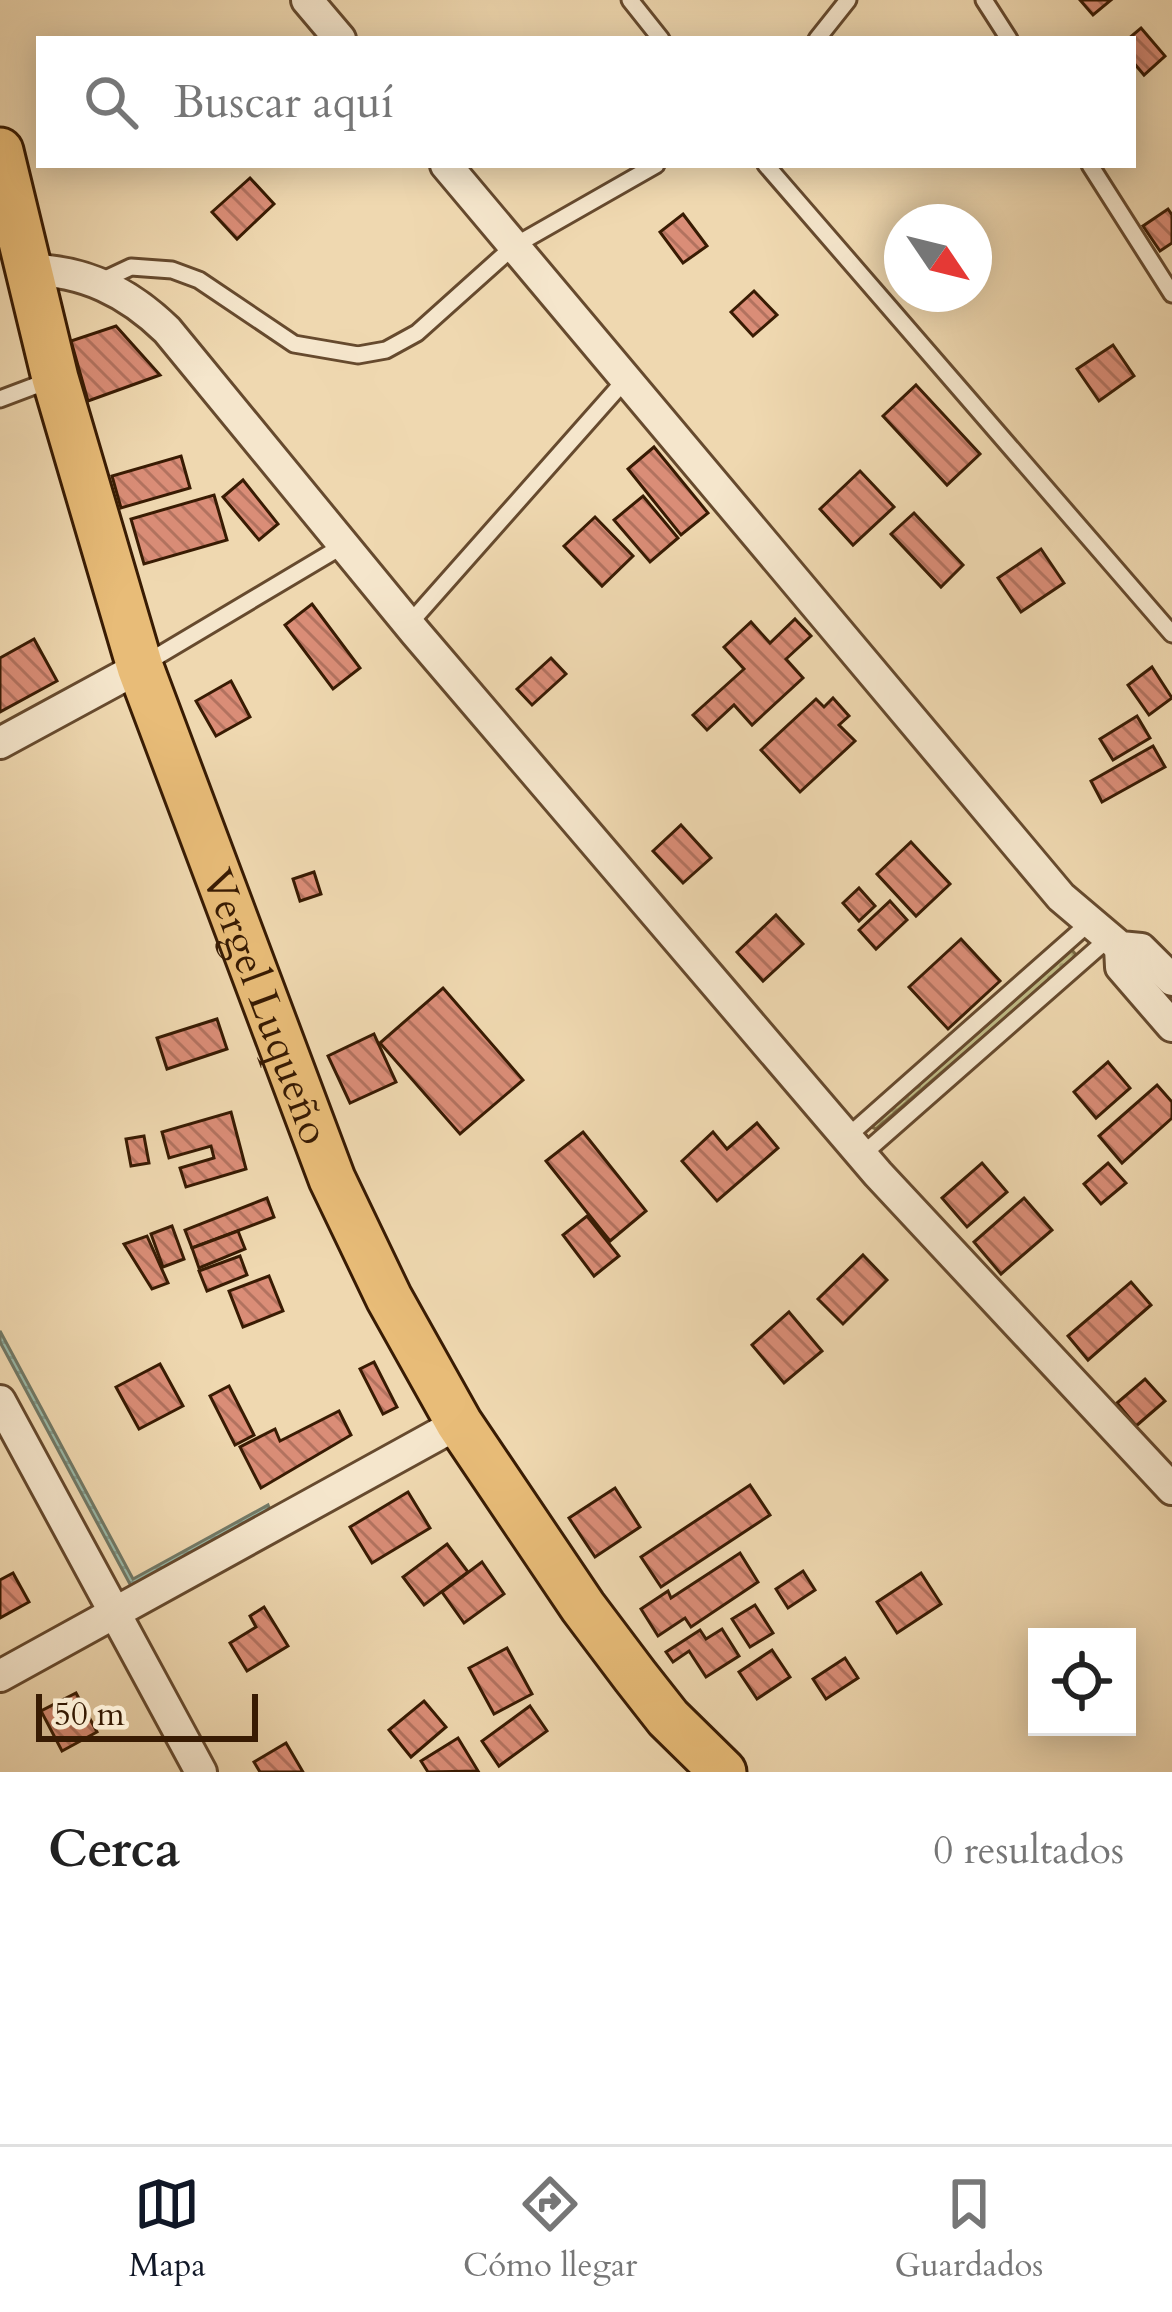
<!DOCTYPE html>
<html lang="es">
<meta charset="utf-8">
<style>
body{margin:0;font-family:Cardo,serif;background:#f6f6f6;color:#222}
.controls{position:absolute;right:36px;bottom:36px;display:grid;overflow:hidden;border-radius:0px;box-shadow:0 6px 30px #0003}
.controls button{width:108px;height:108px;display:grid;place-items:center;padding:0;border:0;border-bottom:3px solid #e0e0e0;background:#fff;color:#222;font:60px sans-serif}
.compass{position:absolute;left:884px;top:204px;width:108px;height:108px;border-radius:50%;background:#fff;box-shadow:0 6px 30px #0003;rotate:125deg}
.scale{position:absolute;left:36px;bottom:30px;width:222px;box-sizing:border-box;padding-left:12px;border:6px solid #381b03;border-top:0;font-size:33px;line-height:42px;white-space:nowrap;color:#381b03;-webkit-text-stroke:9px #f5e6cc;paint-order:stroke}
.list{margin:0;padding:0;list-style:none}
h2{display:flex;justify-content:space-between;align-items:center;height:156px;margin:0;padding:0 48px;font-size:51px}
h2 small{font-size:39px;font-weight:400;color:#767676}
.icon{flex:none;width:66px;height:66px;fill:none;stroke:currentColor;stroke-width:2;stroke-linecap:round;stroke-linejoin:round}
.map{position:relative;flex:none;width:1172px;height:1772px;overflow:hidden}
.search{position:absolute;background:#fff;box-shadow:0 6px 30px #0003;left:36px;right:36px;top:36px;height:132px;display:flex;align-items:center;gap:30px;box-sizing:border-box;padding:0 42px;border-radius:0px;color:#767676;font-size:45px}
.sheet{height:372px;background:#fff}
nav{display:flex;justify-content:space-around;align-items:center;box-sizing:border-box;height:168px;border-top:3px solid #e0e0e0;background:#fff;font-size:33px;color:#767676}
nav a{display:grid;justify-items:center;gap:6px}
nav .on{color:#111827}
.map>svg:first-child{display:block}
.grass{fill:url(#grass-dots);stroke:#7c6c45;stroke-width:3}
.water{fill:url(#water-rules);stroke:#737a67;stroke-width:3}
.building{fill:url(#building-back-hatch);stroke:#381b03;stroke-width:3}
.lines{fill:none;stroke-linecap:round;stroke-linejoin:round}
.lane-casing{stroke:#664a2e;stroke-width:21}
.street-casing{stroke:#664a2e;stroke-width:36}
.primary-casing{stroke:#381b03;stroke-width:51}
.lane{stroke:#f5e6cc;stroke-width:15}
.street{stroke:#f5e6cc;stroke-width:30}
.primary{stroke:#e8bc78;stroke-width:45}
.labels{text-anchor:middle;stroke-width:9;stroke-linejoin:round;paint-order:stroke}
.street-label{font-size:42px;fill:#381b03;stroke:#f5e6cc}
</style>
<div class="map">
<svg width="1172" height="1772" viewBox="0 0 1172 1772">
<defs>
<pattern id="grass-dots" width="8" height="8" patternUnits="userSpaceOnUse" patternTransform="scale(3)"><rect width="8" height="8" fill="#c0bc87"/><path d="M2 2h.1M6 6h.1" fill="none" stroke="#a6a173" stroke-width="1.8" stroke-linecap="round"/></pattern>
<pattern id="water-rules" width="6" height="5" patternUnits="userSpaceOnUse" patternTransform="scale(3)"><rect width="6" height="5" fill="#9abaaa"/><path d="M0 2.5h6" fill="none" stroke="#859f91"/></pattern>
<pattern id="building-back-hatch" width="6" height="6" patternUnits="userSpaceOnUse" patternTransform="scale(3)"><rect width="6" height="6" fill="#da8d77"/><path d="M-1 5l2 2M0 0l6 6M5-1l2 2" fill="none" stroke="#b2725f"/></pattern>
</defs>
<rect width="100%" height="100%" fill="#efd8b0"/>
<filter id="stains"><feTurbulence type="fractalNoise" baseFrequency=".00167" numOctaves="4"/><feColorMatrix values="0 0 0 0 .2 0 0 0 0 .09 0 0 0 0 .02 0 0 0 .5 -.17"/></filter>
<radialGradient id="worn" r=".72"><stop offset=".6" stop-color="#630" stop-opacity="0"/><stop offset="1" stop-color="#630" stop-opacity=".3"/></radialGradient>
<polygon class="grass" points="1072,950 1077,956 876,1129 871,1127"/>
<polygon class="water" points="0,1331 133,1579 268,1505 270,1510 131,1586 0,1342"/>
<g class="building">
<polygon points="1080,0 1111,0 1093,15"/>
<polygon points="1141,28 1165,56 1144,75 1133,62 1133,39 1128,39"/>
<polygon points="250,178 274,204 237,239 212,212"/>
<polygon points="1168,209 1172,215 1172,243 1160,251 1143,226"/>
<polygon points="683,214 707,246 683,263 660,232"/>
<polygon points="754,291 777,315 753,336 731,312"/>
<polygon points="116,326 160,375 88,401 71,341"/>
<polygon points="1113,345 1134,376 1099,401 1077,369"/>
<polygon points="916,385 980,454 947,485 883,416"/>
<polygon points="654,447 708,513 681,535 628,469"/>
<polygon points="181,456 190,488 121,508 112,476"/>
<polygon points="860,471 894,507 853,545 820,509"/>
<polygon points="243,480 278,524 259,540 223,497"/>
<polygon points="214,495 227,540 144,564 131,519"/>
<polygon points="643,496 678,538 650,562 614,520"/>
<polygon points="914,513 963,565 941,587 891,534"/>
<polygon points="595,517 633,556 602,586 564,546"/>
<polygon points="1041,549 1064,583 1021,612 998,578"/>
<polygon points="312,604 360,668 333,689 285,625"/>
<polygon points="795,619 811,636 786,659 803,678 752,725 734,705 707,730 693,715 744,669 724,647 751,622 770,643"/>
<polygon points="34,639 57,681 0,712 0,658"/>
<polygon points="551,658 566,674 532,705 517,689"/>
<polygon points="1152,667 1172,698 1149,715 1128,685"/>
<polygon points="231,681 250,717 216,736 196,701"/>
<polygon points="833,698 849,716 839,725 855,741 800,792 761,750 816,699 824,707"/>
<polygon points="1137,716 1150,738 1113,760 1100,739"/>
<polygon points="1153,746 1165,767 1102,802 1091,781"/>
<polygon points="681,825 711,858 683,883 653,851"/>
<polygon points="911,842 950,884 916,916 877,874"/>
<polygon points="314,872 321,894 300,901 293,879"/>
<polygon points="859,888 875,906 859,921 843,903"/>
<polygon points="890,901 907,920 876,949 859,930"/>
<polygon points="776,915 803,944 763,981 737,952"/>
<polygon points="961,939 1000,981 948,1029 909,987"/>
<polygon points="443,988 523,1080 460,1134 380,1043"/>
<polygon points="217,1019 227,1049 167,1069 157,1038"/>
<polygon points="374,1034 396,1082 350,1103 328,1056"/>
<polygon points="1108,1062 1130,1088 1096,1118 1074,1092"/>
<polygon points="1157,1085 1172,1102 1172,1118 1122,1163 1099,1136"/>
<polygon points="231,1112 246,1169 186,1187 180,1168 214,1158 211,1146 169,1158 162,1132"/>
<polygon points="757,1123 778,1148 717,1201 682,1161 713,1132 727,1149"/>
<polygon points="583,1132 646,1211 610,1241 546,1161"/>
<polygon points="144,1136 149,1163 131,1166 126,1139"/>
<polygon points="982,1163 1007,1192 967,1227 942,1198"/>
<polygon points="1108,1163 1126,1183 1101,1204 1084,1184"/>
<polygon points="267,1198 274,1217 192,1248 185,1230"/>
<polygon points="1024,1198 1052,1230 1001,1274 974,1242"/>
<polygon points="587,1216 619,1256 594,1276 563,1235"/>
<polygon points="172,1226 184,1259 163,1267 151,1234"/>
<polygon points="238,1231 245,1249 199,1268 192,1248"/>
<polygon points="147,1236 168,1283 152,1289 124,1244"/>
<polygon points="863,1255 887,1280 843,1324 818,1299"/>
<polygon points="240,1256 247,1275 207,1291 199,1271"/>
<polygon points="269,1276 283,1311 243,1327 229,1291"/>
<polygon points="1131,1282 1151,1305 1088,1360 1068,1336"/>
<polygon points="789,1312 822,1351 784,1383 752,1345"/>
<polygon points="374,1362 397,1407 383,1414 360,1369"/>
<polygon points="160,1364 183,1406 139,1429 116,1387"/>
<polygon points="1145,1379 1165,1401 1136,1426 1117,1403"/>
<polygon points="229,1386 254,1435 235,1445 210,1396"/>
<polygon points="339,1411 351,1435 261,1488 240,1447 275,1429 280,1441"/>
<polygon points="750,1485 770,1515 661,1587 641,1557"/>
<polygon points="615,1488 640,1527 595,1557 569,1518"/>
<polygon points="408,1492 430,1528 372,1563 350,1527"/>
<polygon points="447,1544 468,1572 424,1605 403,1577"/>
<polygon points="740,1553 758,1582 691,1627 685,1618 658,1636 641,1609 668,1591 671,1598"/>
<polygon points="482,1562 504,1594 464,1623 442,1592"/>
<polygon points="803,1571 815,1590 788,1608 776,1589"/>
<polygon points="13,1573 29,1602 0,1618 0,1580"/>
<polygon points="921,1573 941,1604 897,1633 877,1602"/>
<polygon points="755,1605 773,1633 750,1647 732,1619"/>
<polygon points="264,1607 288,1646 247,1671 230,1643 256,1627 250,1616"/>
<polygon points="722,1629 739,1656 706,1677 689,1651 673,1662 666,1652 700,1630 706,1639"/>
<polygon points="507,1648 532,1694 494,1714 469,1668"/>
<polygon points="772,1650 790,1677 757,1699 739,1672"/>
<polygon points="845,1658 858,1678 826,1699 813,1679"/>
<polygon points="76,1693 97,1732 62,1751 41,1711"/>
<polygon points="424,1701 446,1727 411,1757 389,1730"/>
<polygon points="530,1706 547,1731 499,1766 482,1741"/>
<polygon points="458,1738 478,1771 428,1772 421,1761"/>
<polygon points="286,1743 303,1772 260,1772 254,1762"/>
</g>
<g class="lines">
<g class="lane-casing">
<g id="lane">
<polyline points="630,0 661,39"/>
<polyline points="984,0 1009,39"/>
<polyline points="817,39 848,0"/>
<polyline points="766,165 1172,634"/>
<polyline points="1090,165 1172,294"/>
<polyline points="99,282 131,267 172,270 199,280 294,344 358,355 386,350 417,333 514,246 656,165"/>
<polyline points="0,399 53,379"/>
<polyline points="409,624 626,379"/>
<polyline points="146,663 344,545"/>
<polyline points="847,1137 1089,923"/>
<polyline points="862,1155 1109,938"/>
</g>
</g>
<g class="street-casing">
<g id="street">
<polyline points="307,0 340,39"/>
<polyline points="446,165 1061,897 1120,947 1141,949 1172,980"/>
<path d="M 28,270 C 84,270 128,292 167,330 L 415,632 L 878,1174 L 1172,1489"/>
<polyline points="0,743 140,667"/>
<polyline points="1120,947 1121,967 1172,1026"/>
<polyline points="0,1401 201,1772"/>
<polyline points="0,1676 459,1423"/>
</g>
</g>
<g class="primary-casing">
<g id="primary">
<path id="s1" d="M 0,151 L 55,378 L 140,667 L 332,1179 L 389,1298 L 459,1423 L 583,1607 L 635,1676 L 668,1718 L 723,1772"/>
</g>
</g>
<use href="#lane" class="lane"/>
<use href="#street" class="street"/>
<use href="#primary" class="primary"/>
</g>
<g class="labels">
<g class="street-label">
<text dy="15" stroke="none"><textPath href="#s1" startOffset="897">Vergel Luqueño</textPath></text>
</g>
</g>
<rect width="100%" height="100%" filter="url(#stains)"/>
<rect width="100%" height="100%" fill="url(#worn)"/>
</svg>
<div class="controls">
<button><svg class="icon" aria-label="locate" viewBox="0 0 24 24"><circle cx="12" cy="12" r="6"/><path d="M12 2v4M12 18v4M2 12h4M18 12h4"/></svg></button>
</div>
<svg class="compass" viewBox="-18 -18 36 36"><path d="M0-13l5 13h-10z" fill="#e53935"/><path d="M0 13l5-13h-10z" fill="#767676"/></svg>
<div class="scale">50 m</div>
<div class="search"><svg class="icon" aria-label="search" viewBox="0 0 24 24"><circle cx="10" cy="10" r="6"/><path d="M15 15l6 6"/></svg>Buscar aquí</div>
</div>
<section class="sheet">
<h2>Cerca<small>0 resultados</small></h2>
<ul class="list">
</ul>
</section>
<nav>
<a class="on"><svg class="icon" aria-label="map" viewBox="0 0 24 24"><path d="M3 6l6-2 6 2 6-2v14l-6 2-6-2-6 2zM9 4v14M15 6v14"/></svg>Mapa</a>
<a><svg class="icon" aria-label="directions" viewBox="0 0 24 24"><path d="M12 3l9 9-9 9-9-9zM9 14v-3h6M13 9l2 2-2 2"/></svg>Cómo llegar</a>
<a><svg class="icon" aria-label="saved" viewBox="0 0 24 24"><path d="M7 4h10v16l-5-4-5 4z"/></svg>Guardados</a>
</nav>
